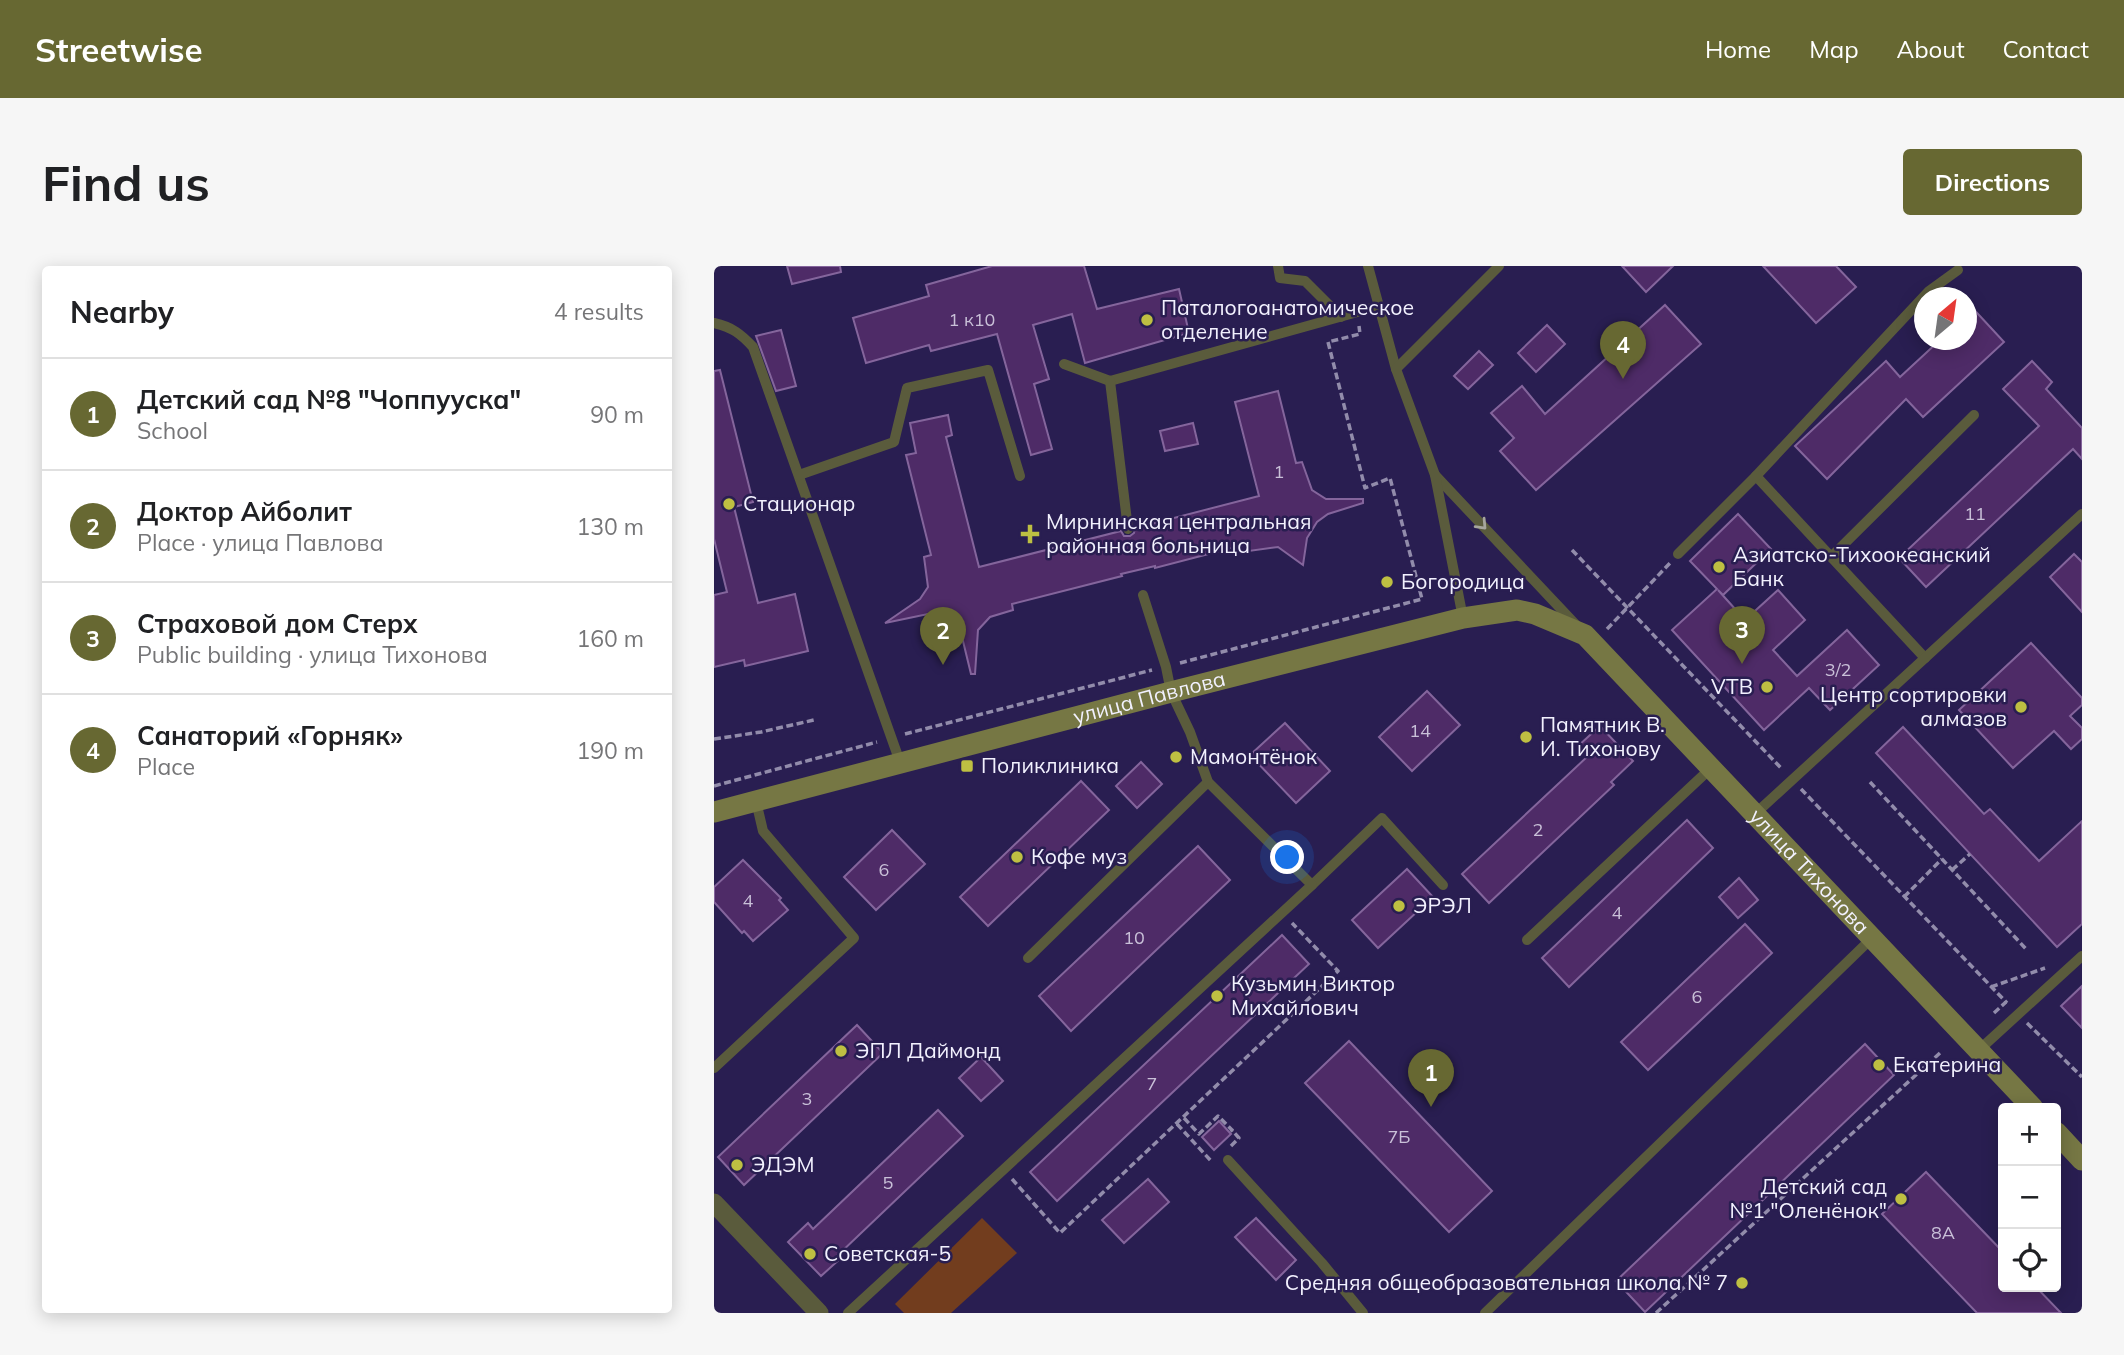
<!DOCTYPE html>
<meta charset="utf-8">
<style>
body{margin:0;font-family:Mulish,sans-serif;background:#f6f6f6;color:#202124}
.controls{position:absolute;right:21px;bottom:21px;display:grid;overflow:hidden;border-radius:7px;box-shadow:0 4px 18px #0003}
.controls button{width:63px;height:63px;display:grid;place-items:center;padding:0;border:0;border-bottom:2px solid #e0e0e0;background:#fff;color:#202124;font:35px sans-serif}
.compass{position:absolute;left:1200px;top:21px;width:63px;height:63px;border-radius:50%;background:#fff;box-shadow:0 4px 18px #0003;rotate:29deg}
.you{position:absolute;left:574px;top:592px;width:24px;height:24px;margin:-18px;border:5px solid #fff;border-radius:50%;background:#1a73e8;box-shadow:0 0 0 10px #1a73e833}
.badge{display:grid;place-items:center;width:46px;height:46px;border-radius:50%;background:#676832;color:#fff;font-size:23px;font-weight:700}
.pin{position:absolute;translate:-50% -58px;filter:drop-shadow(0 2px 4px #0008)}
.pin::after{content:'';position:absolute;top:37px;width:24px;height:21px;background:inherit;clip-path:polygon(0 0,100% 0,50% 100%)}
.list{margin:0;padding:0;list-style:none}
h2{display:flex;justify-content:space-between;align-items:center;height:91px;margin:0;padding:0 28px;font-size:30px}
h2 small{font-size:23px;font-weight:400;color:#757577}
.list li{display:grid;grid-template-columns:46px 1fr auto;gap:21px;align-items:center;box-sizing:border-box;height:112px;padding:0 28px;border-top:2px solid #e0e0e0}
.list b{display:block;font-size:26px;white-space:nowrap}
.list p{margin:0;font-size:23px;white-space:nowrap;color:#757577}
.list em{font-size:23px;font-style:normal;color:#757577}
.icon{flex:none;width:38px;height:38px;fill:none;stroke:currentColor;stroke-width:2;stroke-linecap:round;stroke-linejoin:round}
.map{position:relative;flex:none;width:1368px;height:1047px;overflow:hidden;border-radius:7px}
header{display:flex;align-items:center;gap:42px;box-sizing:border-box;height:98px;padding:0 35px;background:#676832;color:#fff}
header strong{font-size:33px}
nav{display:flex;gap:38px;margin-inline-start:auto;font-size:24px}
.intro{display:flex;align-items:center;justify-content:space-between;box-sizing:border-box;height:168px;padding:0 42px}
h1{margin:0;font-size:49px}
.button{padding:18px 32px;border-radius:7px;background:#676832;color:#fff;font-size:24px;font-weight:700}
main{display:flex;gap:42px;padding:0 42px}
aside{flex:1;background:#fff;border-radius:7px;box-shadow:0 4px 18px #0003}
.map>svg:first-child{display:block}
.green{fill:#723d1e}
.building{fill:#4e2b67;stroke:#84659c;stroke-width:2}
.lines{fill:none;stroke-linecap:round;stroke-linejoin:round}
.path{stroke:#928cab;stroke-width:3.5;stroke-dasharray:7 3.5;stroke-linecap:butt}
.service{stroke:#5a5b3c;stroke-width:10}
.minor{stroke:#5a5b3c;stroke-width:19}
.secondary{stroke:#767744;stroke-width:21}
.oneway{stroke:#a6a69d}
.poi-dot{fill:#bebf42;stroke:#291e51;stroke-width:2.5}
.labels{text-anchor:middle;stroke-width:5;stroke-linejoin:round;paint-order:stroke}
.number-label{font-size:18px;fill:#c9c0d8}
.poi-label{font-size:21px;fill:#f2f1fe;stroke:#291e51;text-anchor:start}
.street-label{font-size:21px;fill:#f2f1fe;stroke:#291e51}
</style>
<header>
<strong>Streetwise</strong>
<nav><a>Home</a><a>Map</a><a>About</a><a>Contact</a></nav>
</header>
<div class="intro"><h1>Find us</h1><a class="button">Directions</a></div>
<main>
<aside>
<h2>Nearby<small>4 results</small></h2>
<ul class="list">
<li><span class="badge">1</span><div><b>Детский сад №8 &quot;Чоппууска&quot;</b><p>School</p></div><em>90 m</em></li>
<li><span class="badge">2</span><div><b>Доктор Айболит</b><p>Place · улица Павлова</p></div><em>130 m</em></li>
<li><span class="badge">3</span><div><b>Страховой дом Стерх</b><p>Public building · улица Тихонова</p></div><em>160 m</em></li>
<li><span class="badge">4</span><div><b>Санаторий «Горняк»</b><p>Place</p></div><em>190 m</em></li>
</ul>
</aside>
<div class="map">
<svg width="1368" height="1047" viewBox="0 0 1368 1047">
<rect width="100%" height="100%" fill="#291e51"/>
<polygon class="green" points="268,952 303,987 237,1047 190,1047 181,1038"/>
<g class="building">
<polygon points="73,0 126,0 127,6 78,18"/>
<polygon points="278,0 370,0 383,43 465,23 475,67 371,97 358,48 319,59 335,113 320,118 338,183 317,189 283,68 217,85 215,79 152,97 139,52 215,30 212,19"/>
<polygon points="908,0 959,0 932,26"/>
<polygon points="1049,0 1122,0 1142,21 1102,57"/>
<polygon points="1252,35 1290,76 1209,151 1192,133 1113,213 1081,180 1172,95 1186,111 1226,74 1252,74"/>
<polygon points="951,39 987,78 822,224 786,185 800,172 777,147 808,120 831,148"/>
<polygon points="833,59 851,78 822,106 804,87"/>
<polygon points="67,64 82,120 62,125 42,70"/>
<polygon points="765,85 779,99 754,123 740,110"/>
<polygon points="1318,95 1338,116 1332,123 1368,162 1368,193 1359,183 1212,321 1185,292 1325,160 1289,123"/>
<polygon points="6,104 39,236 20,241 44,337 81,328 94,385 31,400 30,394 0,401 0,329 13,326 0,273 0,105"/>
<polygon points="564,125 582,197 588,196 598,224 612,233 649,233 649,237 614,248 603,256 593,272 589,299 564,281 535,285 533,278 441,302 441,300 407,308 408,310 298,338 299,344 276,351 264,364 261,408 257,408 248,371 241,360 227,351 214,348 171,357 206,333 214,321 210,291 217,289 192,189 202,187 196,157 234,149 238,169 232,171 265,301 407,265 410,270 416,270 420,267 421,262 545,230 521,136"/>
<polygon points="479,157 484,178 451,185 446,165"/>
<polygon points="1024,248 1057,283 1009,329 1004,324 1031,354 1064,324 1091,354 1059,384 1083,410 1133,364 1165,399 1116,444 1095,422 1050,464 958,364 1003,323 976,295"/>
<polygon points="1360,288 1368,296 1368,346 1336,311"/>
<polygon points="1317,377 1368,432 1368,439 1356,450 1368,462 1368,473 1357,483 1340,465 1299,502 1245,444"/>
<polygon points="713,425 746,459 698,505 665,471"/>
<polygon points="571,457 616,505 582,537 536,489"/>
<polygon points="886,460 919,495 897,516 900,519 775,637 748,608 874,490 864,480"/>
<polygon points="1189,461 1270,548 1276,543 1325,595 1368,555 1368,658 1343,681 1162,487"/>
<polygon points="427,496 448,518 423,542 402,520"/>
<polygon points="367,515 395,544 274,660 246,631"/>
<polygon points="973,554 999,582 855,721 828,692"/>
<polygon points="178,564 211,598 162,644 130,611"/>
<polygon points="484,580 516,614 357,765 325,730"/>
<polygon points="29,594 67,632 65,634 74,644 39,675 30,665 28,667 0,636 0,621"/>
<polygon points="693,603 719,631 664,682 638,654"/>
<polygon points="1025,612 1044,634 1024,652 1005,631"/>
<polygon points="1031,658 1058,687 934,804 907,776"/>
<polygon points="568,669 595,698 343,935 316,906"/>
<polygon points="1368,720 1368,762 1347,740"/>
<polygon points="143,759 169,787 30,919 4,891"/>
<polygon points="635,775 778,925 735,966 591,817"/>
<polygon points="1151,778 1180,809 931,1046 902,1015"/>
<polygon points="267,791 289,815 267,835 245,812"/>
<polygon points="224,844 249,870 124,989 127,992 107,1010 74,976 94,957 99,963"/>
<polygon points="505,855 517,868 500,884 488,871"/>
<polygon points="1212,906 1289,986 1289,1021 1322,1021 1347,1047 1263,1047 1168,948"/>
<polygon points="434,913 455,936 410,977 388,954"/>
<polygon points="542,952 582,994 562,1014 521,971"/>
</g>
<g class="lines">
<g class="path">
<polyline points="858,284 1067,502"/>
<polyline points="893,363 956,297"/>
<polyline points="466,397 708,333 676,212 651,222 614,76 646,68 645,60"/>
<polyline points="191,468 438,404"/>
<polyline points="0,473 47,466 100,454"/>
<polyline points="1156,516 1313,684"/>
<polyline points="0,520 163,476"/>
<polyline points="1087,523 1293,737"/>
<polyline points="1238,604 1256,588"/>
<polyline points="1190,631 1228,593"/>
<polyline points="1277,721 1331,702"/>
<polyline points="1280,747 1292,736"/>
<polyline points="1313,757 1368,811"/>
<polyline points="470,852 485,868 504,850 518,864 515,866"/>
<polyline points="463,858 498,896"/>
<polyline points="517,880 525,872 518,864"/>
<polyline points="298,913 346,967 624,705 578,657"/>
<polyline points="942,1047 1227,786"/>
</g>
<g class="service">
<polyline points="564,0 566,12 591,15 627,51"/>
<polyline points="654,0 682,103"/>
<path d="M 0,57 C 18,61 27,68 39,81 L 186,496"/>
<polyline points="350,98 396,115 665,40"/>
<polyline points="396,115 414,263"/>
<polyline points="85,209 180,176 193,122 274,104 306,210"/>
<polyline points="721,209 862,359"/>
<polyline points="1042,210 1211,392"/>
<polyline points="964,288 1042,210 1215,25 1244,4"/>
<polyline points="1117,291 1260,149"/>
<polyline points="749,352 721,209 682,103 785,0"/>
<polyline points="1041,548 1368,248"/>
<polyline points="598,619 668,552 729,619"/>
<polyline points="813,674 997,502"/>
<polyline points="314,692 494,516"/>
<polyline points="1265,784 1368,690"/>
<polyline points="0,802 140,672 49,565 42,535"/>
<polyline points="514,894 608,997 649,1047"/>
<polyline points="134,1047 598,619 494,516 476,466 457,426 452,401 429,329"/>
<polyline points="771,1047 1158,672"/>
</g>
<polyline class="minor" points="0,937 105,1047"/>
<g class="secondary">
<path id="s1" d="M 0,546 L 457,426 L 749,352 L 803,344 L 821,348 L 871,369 L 1319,842"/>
<polyline points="1342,866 1368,894"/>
</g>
</g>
<defs><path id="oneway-chevron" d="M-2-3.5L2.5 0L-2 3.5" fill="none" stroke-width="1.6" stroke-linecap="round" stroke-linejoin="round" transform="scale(1.75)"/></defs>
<use class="oneway" href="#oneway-chevron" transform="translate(768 259) rotate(47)"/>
<g class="poi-dot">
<circle cx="433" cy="54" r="7"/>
<circle cx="15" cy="238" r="7"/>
<path d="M312.5 257.5h7v7h7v7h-7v7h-7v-7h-7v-7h7z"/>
<circle cx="1005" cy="301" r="7"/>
<circle cx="673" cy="316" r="7"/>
<circle cx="1053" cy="421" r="7"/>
<circle cx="1307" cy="441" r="7"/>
<circle cx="812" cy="471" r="7"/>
<circle cx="462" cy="491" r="7"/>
<rect x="246" y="493" width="14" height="14" rx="3.5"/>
<circle cx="303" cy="591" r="7"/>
<circle cx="685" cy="640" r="7"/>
<circle cx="503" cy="730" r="7"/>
<circle cx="127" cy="785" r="7"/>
<circle cx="1165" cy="799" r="7"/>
<circle cx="23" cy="899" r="7"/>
<circle cx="1187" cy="933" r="7"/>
<circle cx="96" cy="988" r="7"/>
<circle cx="1028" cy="1017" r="7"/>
</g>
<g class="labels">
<g class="number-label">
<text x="258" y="60">1 к10</text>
<text x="565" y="212">1</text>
<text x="1261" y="254">11</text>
<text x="1124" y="410">3/2</text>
<text x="706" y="471">14</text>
<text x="824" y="570">2</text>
<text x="170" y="610">6</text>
<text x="34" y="641">4</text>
<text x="903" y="653">4</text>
<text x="420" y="678">10</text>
<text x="983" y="737">6</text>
<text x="438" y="824">7</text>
<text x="93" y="839">3</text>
<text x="685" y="877">7Б</text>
<text x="174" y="923">5</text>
<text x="1229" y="973">8А</text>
</g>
<g class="poi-label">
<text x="447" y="49">Паталогоанатомическое<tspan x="447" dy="24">отделение</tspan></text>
<text x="29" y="245">Стационар</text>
<text x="332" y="263">Мирнинская центральная<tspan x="332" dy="24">районная больница</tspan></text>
<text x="1019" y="296">Азиатско-Тихоокеанский<tspan x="1019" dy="24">Банк</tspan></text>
<text x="687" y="323">Богородица</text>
<text x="1039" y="428" text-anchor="end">VTB</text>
<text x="1293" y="436" text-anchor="end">Центр сортировки<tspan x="1293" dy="24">алмазов</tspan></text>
<text x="826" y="466">Памятник В.<tspan x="826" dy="24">И. Тихонову</tspan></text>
<text x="476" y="498">Мамонтёнок</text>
<text x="267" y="507">Поликлиника</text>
<text x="317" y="598">Кофе муз</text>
<text x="699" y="647">ЭРЭЛ</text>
<text x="517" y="725">Кузьмин Виктор<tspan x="517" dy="24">Михайлович</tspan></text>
<text x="141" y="792">ЭПЛ Даймонд</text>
<text x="1179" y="806">Екатерина</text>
<text x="37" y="906">ЭДЭМ</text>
<text x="1173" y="928" text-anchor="end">Детский сад<tspan x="1173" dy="24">№1 "Оленёнок"</tspan></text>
<text x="110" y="995">Советская-5</text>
<text x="1014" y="1024" text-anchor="end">Cредняя общеобразовательная школа № 7</text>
</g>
<g class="street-label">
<text dy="7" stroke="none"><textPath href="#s1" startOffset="450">улица Павлова</textPath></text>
<text dy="7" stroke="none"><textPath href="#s1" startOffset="1227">улица Тихонова</textPath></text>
</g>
</g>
</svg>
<div class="controls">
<button>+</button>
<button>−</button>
<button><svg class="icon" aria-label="locate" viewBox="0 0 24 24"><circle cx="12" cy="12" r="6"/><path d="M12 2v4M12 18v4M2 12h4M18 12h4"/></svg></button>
</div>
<svg class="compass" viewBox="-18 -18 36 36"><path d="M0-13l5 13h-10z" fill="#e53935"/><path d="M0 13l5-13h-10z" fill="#757577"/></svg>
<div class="you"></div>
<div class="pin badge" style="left:717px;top:841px">1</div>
<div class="pin badge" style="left:229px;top:399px">2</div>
<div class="pin badge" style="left:1028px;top:398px">3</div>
<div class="pin badge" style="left:909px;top:113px">4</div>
</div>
</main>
